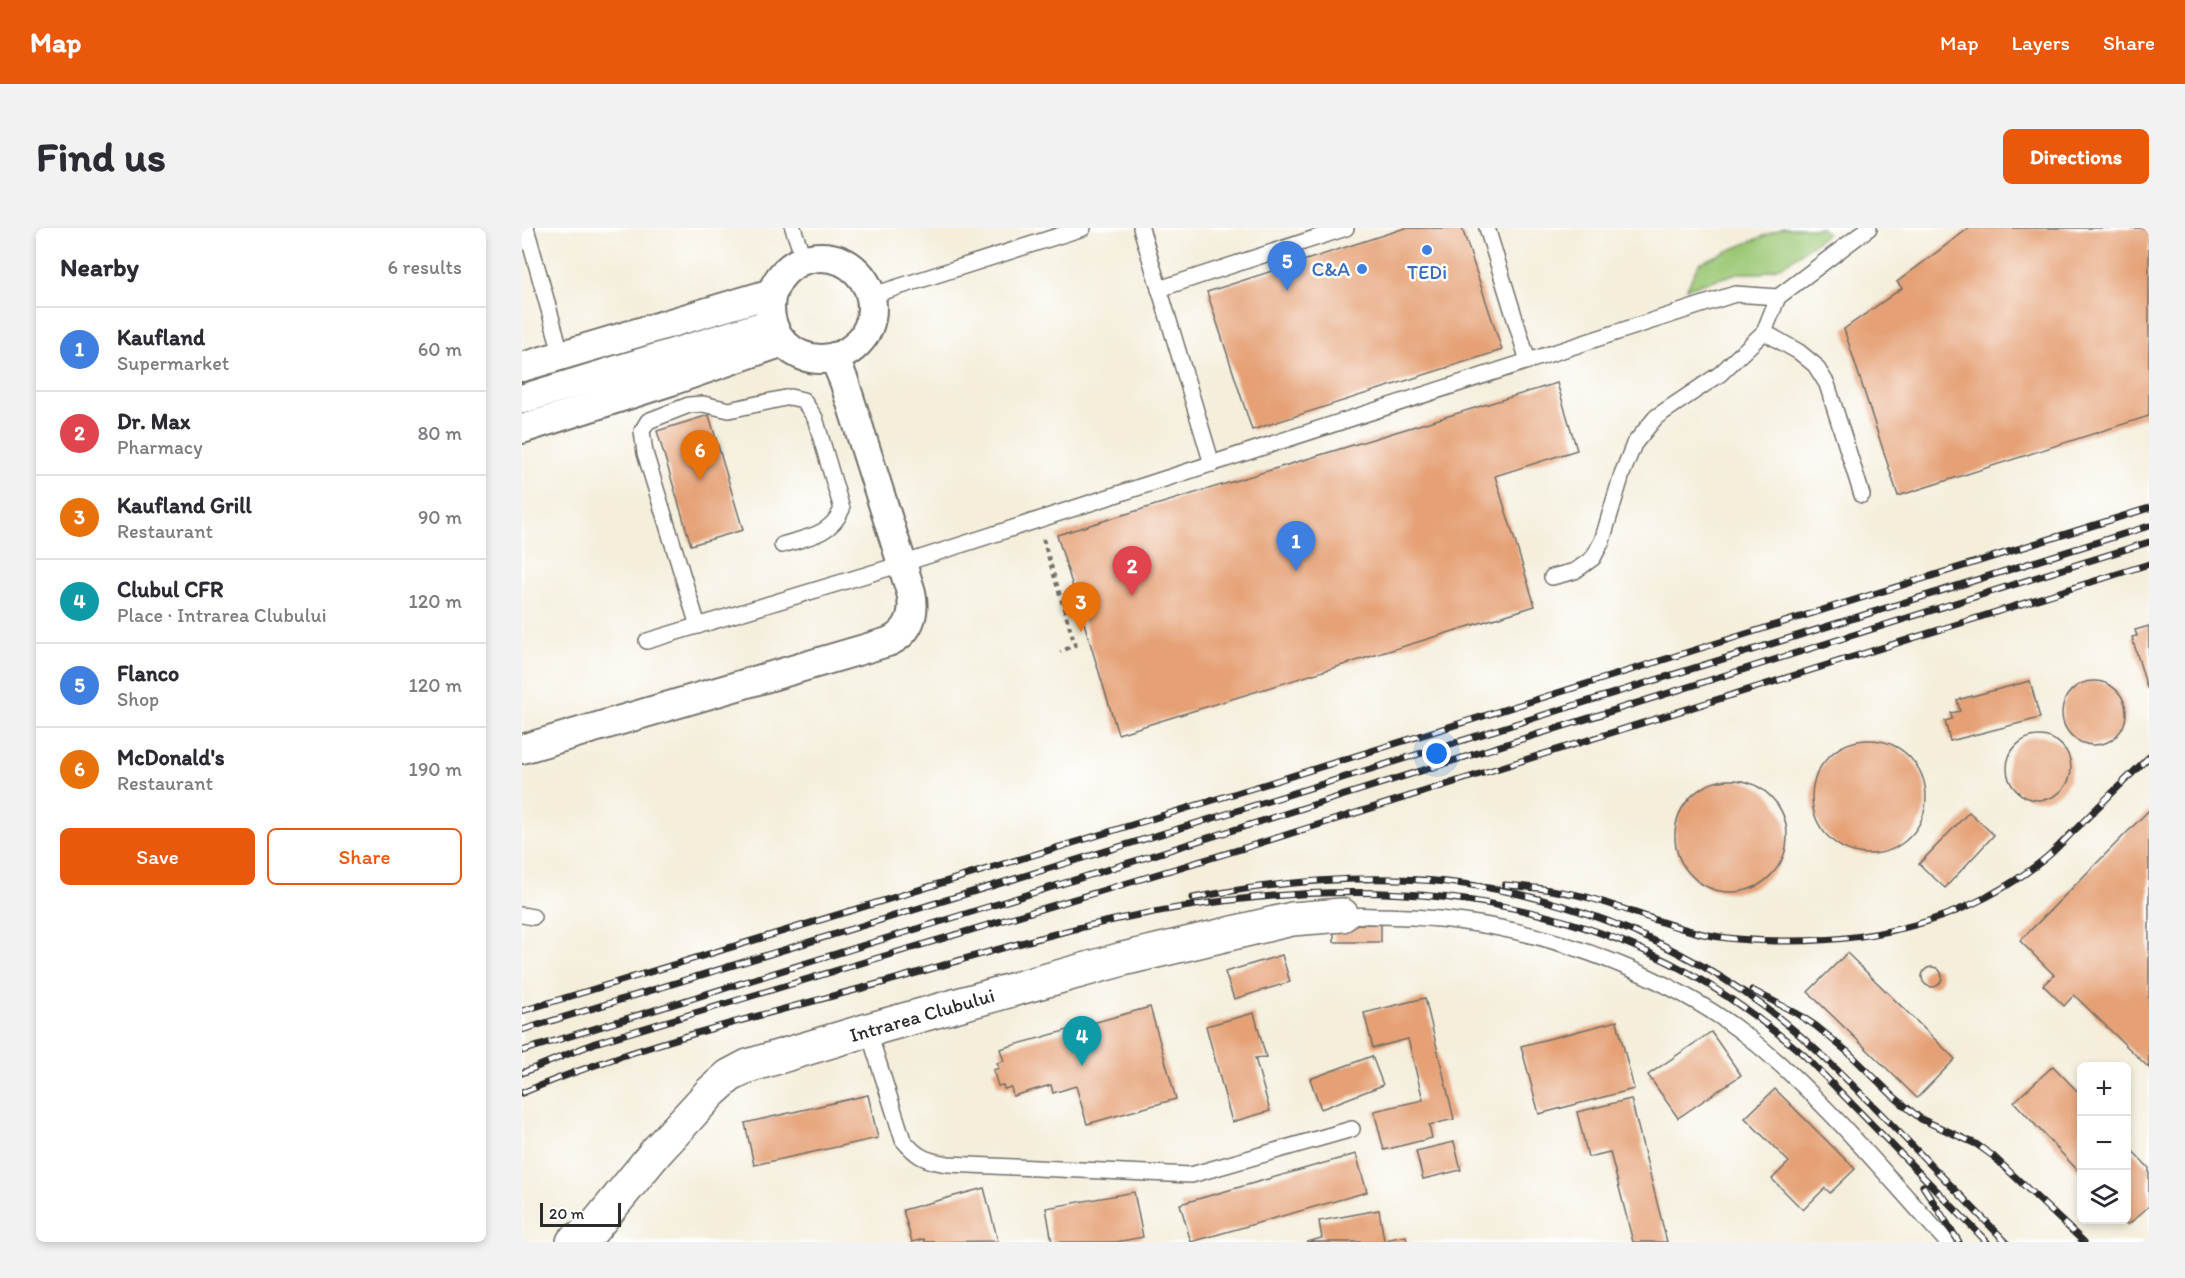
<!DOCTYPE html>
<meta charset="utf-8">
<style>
body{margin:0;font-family:Itim,sans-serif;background:#f2f2f3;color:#2b2b33}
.controls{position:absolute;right:18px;bottom:18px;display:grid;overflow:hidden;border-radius:9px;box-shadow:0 3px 9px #0003}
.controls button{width:54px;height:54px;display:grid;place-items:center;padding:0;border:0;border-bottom:2px solid #e1e1e2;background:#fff;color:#2b2b33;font:30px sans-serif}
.scale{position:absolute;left:18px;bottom:15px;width:81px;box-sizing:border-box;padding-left:6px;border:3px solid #2b2b2b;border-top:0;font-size:16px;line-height:21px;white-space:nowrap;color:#2b2b2b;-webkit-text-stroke:4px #fff;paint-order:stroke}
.you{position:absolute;left:915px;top:526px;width:21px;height:21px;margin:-15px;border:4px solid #fff;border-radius:50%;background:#1a73e8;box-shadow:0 0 0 9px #1a73e833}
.badge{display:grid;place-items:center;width:39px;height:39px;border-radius:50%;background:#ea580c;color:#fff;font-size:20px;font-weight:700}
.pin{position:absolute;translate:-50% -50px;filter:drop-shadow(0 2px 3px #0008)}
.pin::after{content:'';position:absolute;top:32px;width:21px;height:18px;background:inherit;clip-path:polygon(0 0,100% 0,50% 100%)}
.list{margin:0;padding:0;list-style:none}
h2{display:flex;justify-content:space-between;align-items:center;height:78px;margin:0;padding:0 24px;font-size:26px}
h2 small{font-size:20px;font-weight:400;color:#7c7c81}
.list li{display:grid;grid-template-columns:39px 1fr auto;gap:18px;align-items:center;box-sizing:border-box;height:84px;padding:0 24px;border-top:2px solid #e1e1e2}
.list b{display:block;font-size:22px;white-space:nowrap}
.list p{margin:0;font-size:20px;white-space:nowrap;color:#7c7c81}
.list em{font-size:20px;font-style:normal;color:#7c7c81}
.actions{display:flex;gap:12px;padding:18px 24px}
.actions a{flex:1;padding:14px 0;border:2px solid #ea580c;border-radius:9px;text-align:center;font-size:21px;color:#ea580c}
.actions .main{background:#ea580c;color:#fff}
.icon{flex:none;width:33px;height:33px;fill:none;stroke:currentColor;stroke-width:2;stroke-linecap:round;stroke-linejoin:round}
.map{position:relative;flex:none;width:1627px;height:1014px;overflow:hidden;border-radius:9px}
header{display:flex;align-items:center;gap:36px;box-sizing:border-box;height:84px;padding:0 30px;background:#ea580c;color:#fff}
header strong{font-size:28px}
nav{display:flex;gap:33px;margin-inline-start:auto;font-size:21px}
.intro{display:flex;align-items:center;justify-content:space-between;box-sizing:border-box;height:144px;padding:0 36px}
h1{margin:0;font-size:42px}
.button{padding:15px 27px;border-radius:9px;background:#ea580c;color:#fff;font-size:21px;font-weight:700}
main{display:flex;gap:36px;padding:0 36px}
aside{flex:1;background:#fff;border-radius:9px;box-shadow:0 3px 9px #0003}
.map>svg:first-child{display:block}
.green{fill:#9bc875;stroke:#637a50;stroke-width:1.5}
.building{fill:#e5a074}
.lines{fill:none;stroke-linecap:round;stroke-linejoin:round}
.service-casing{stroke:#716f69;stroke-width:18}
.minor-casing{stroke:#716f69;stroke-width:32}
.tertiary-casing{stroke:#716f69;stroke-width:36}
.path{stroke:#716f69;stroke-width:4;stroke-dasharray:4.5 4.5;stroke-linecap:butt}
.service{stroke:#fff;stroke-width:15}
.minor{stroke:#fff;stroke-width:28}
.tertiary{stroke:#fff;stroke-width:33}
.rail-casing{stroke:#2b2b2b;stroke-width:7}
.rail{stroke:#fff;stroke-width:4.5;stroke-dasharray:14;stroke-linecap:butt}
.shop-dot{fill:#3f7fe0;stroke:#fff;stroke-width:2}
.labels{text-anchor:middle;stroke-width:5;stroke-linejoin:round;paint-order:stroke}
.shop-label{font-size:20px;fill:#366cbe;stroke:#fff;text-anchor:end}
.street-label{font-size:20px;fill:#2b2b2b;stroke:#fff}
</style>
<header>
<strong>Map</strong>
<nav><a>Map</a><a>Layers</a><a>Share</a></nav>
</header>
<div class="intro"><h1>Find us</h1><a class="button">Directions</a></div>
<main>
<aside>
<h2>Nearby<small>6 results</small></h2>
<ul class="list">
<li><span class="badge" style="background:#3f7fe0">1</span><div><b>Kaufland</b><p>Supermarket</p></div><em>60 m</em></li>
<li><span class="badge" style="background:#e0444e">2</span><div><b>Dr. Max</b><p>Pharmacy</p></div><em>80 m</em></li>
<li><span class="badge" style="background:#e8710a">3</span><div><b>Kaufland Grill</b><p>Restaurant</p></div><em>90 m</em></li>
<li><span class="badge" style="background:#0f9aa8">4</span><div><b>Clubul CFR</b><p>Place · Intrarea Clubului</p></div><em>120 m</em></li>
<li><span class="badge" style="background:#3f7fe0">5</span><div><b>Flanco</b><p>Shop</p></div><em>120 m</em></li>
<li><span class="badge" style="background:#e8710a">6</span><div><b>McDonald's</b><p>Restaurant</p></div><em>190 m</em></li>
</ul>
<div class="actions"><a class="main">Save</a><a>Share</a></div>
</aside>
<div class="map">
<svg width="1627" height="1014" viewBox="0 0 1627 1014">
<rect width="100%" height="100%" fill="#fff"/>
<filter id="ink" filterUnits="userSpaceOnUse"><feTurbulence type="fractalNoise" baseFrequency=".0167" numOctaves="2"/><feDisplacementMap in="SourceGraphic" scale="12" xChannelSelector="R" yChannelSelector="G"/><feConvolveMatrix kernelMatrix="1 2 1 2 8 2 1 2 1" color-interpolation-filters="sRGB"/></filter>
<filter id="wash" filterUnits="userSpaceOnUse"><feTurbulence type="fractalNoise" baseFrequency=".008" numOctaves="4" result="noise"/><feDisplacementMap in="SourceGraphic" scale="24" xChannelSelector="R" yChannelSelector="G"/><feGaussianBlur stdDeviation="1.35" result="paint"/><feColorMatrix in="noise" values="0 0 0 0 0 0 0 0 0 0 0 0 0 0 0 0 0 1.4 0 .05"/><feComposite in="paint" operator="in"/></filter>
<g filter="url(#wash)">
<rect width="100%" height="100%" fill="#f4eedb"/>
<polygon class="green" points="1261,0 1300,0 1305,6 1260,38 1239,45 1216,45 1165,60 1177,35"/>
<g id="blocks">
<g class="building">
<polygon points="883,0 940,0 980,122 730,202 685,64"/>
<polygon points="1447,0 1627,0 1627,188 1376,268 1322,101 1380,60 1375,54"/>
<polygon points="1035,155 1055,222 973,248 1013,378 596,506 535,307"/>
<polygon points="187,187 221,302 169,317 135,203"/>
<polygon points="1627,398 1627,459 1625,460 1610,409 1615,408 1613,402"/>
<polygon points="1508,453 1518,490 1428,513 1423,493 1430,491 1429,485 1438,483 1435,472"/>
<circle cx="1572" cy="485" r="32"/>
<circle cx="1517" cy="540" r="32"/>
<circle cx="1347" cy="569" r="57"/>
<circle cx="1209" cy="608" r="56"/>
<polygon points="1627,582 1627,840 1552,767 1542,778 1521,757 1532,747 1498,713"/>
<polygon points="1447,584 1472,607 1423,660 1397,636"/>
<rect x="812" y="696" width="47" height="18"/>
<polygon points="1325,725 1433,831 1395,870 1286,764"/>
<polygon points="760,727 768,754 712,771 703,744"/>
<circle cx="1410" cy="749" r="10"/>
<polygon points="903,770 932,891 907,897 910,910 862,922 852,883 901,872 886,811 851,820 842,785"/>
<polygon points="628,779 654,871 565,896 554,858 531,865 529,857 491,868 489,859 482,861 481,857 476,858 471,842 477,840 475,835 482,833 478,821"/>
<polygon points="732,785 744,829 733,830 748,883 710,894 684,798"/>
<polygon points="1095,793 1112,861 1017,886 999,818"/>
<polygon points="1189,804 1219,847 1156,890 1126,847"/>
<polygon points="850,828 861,857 799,881 788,851"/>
<polygon points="1531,838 1560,868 1560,947 1492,874"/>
<polygon points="1253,861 1333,941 1308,965 1303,960 1281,982 1250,951 1267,934 1223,890"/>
<polygon points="346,867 356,910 232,937 223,895"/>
<polygon points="1109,871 1145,1014 1111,1014 1088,924 1066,929 1055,884"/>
<polygon points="932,914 939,942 901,951 894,923"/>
<polygon points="1604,916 1627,940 1627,978 1606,997 1601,992 1604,992"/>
<polygon points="834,926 845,964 669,1014 658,976"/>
<polygon points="462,960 476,1013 403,1014 402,1011 390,1014 381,982"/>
<polygon points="612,964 621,1009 594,1014 530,1014 524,980"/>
<polygon points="857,982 862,1012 884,1008 885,1014 784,1014 800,1010 797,993"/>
</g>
</g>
</g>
<g filter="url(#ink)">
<use href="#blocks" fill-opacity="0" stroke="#716f69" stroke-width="1.5"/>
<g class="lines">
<g class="service-casing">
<g id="service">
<polyline points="4,0 40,128"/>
<polyline points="271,0 282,32"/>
<polyline points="619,0 690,236"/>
<polyline points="965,0 1006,133"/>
<polyline points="637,61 824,0"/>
<polyline points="348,68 561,0"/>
<polyline points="1242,104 1277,124 1293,137 1305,156 1340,267"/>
<polyline points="1030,349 1053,343 1071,330 1080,313 1100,246 1112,216 1134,189 1198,146 1242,104 1256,69 1347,0"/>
<path d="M 176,398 L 123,225 L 120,203 L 126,193 L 167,177 L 181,176 L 207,182 L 268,169 L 281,172 L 293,190 L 320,281 C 309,307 286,309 260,317"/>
<polyline points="125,413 380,336 1213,66 1256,69"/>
<polyline points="0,687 11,689"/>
<path d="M 820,687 C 860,688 901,688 942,694 C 1038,707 1150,749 1226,809 C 1300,868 1361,944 1425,1014"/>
<path d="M 346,802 L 381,912 C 395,929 404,933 426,936 L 669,947 L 830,901"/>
</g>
</g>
<g class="minor-casing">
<g id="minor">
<circle cx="299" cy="80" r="51"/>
<polyline points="0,139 250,65"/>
<polyline points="0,171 250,95"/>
<polyline points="0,201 149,153 261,114"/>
<path d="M 0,521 L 366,414 C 387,405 394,386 389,364 L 322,153 L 312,129"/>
</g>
</g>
<g class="tertiary-casing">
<polyline id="tertiary" points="51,1014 70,1002 134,924 189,864 207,848 226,838 346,802 601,731 770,691 820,687"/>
</g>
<polyline class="path" points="521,311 553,417 538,424"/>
<use href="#service" class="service"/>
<use href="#minor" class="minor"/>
<use href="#tertiary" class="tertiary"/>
<g class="rail-casing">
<g id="rail">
<path d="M 983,657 C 1012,659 1041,663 1068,670 C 1106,681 1142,697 1181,706 C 1209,712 1238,713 1266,713 C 1358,713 1447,691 1520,633 C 1533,623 1544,610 1556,599 C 1580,575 1603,552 1627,529"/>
<path d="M 671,670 C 738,657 805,649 873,651 C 1016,653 1165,711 1274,804 C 1308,833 1338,865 1369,896 C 1407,935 1446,975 1484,1014"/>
<polyline points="1230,762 1274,785 1294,798 1327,825 1371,868 1399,891 1454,916 1471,928 1562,1014"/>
<polyline points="0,783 744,556 1627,280"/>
<polyline points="0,802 711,584 1627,298"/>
<polyline points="0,823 498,669 1627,314"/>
<polyline points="0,845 73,815 719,621 1627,336"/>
<path d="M 0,865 C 117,816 241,787 363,754 C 430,735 497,714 565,698 C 753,654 958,643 1136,729 C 1189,754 1237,789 1282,827 L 1465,1014"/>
<polyline points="1401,958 1437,1014"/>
</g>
</g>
<use href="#rail" class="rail"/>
</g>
</g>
<g class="shop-dot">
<circle cx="905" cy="22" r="6"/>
<circle cx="840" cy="41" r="6"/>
</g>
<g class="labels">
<g class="shop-label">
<text x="828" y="48">C&amp;A</text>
<text x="905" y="51" text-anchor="middle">TEDi</text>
</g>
<g class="street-label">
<text transform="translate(400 787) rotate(-16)" y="7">Intrarea Clubului</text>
</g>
</g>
</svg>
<div class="controls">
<button>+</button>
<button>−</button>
<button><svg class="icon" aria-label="layers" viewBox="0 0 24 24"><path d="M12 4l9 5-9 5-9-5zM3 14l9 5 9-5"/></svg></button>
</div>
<div class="scale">20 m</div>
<div class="you"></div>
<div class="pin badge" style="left:774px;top:343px;background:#3f7fe0">1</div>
<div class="pin badge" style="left:610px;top:368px;background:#e0444e">2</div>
<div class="pin badge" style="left:559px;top:404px;background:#e8710a">3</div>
<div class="pin badge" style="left:560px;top:838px;background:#0f9aa8">4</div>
<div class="pin badge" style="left:765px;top:63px;background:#3f7fe0">5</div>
<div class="pin badge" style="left:178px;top:252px;background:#e8710a">6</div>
</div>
</main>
